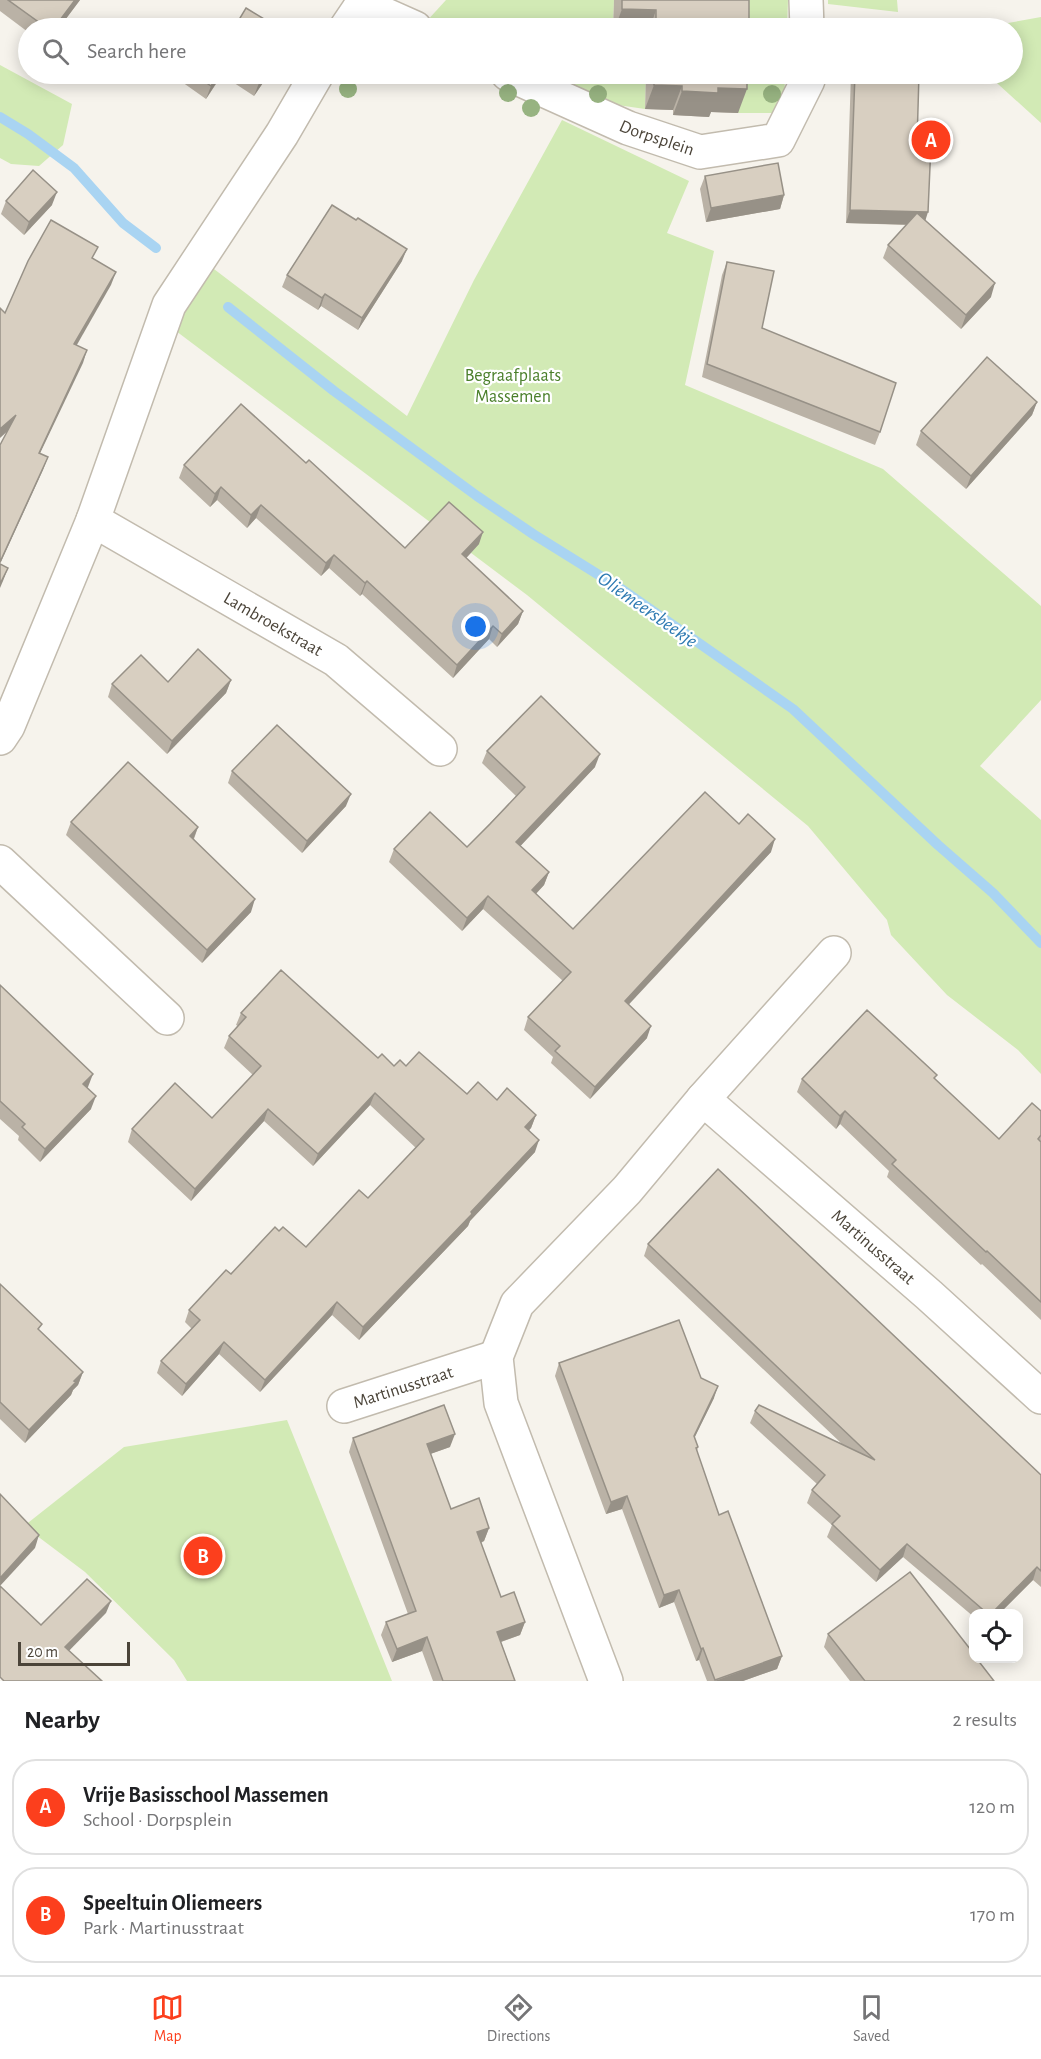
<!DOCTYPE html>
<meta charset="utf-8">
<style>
body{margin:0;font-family:"Alegreya Sans",sans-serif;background:#f6f6f6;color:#202124}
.controls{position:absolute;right:18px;bottom:18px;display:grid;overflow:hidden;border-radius:12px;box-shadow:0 3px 15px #0003}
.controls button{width:54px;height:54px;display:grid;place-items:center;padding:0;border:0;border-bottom:2px solid #e0e0e0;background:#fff;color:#202124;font:30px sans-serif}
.scale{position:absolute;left:18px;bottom:15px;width:112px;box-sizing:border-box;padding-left:6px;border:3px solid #4b4439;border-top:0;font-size:16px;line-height:21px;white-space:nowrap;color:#4b4439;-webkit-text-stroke:4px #fff;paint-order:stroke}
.you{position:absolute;left:476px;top:627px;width:21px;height:21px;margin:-15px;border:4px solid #fff;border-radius:50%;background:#1a73e8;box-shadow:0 0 0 9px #1a73e833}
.badge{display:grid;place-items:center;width:39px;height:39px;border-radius:50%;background:#fc3f1d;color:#fff;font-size:20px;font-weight:700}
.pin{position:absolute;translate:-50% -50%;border:3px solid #fff;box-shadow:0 2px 6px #0006}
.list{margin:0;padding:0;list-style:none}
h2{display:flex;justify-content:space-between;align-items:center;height:78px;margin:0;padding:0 24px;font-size:26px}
h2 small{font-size:20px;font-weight:400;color:#757577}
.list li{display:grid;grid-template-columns:39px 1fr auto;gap:18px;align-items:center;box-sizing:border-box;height:96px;margin:0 12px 12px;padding:0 12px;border:2px solid #e0e0e0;border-radius:24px}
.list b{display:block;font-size:22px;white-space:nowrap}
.list p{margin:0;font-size:20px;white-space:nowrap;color:#757577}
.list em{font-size:20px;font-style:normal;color:#757577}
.icon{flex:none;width:33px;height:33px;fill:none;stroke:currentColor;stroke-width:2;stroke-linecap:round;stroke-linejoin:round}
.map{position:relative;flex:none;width:1041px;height:1681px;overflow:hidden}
.search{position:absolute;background:#fff;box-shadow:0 3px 15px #0003;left:18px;right:18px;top:18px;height:66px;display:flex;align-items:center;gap:15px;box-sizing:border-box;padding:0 21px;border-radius:33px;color:#757577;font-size:22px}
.sheet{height:294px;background:#fff}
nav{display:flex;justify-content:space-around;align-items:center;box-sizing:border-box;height:84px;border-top:2px solid #e0e0e0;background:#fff;font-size:16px;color:#757577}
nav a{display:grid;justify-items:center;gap:3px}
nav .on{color:#fc3f1d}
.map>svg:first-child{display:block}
.green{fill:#d2eab5}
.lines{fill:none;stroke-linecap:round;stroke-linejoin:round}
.stream{stroke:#a9d4f2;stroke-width:10}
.minor-casing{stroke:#c2bbae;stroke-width:36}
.minor{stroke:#fff;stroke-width:33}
.tree{fill:#97b381}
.wall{fill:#bab2a6}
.shaded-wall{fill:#979187}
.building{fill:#d8cfc1;stroke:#979187;stroke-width:1.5}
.labels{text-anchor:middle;stroke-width:4.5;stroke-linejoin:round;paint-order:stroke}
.street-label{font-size:18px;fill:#4b4439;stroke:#fff}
.park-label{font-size:18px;fill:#4a7f2a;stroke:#fff}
.water-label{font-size:20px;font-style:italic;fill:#2e7ab2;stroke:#fff}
</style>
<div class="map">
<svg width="1041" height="1681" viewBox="0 0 1041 1681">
<rect width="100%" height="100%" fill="#f6f3ec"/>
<g class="green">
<polygon points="446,0 614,0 613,28 436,28 425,23"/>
<polygon points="742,0 788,0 787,28 741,28"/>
<polygon points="828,0 897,0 898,12 828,4"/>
<polygon points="1041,17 1041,123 987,74 1012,74 1012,28 980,28"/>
<polygon points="0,65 72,104 63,145 39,166 11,164 0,158"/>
<polygon points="528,74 646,74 645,109 583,100"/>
<polygon points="739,74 785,74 784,113 738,113"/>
<polygon points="562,120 689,181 667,233 714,251 685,385 883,469 1041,606 1041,700 980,766 1041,820 1041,1074 1018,1050 947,995 891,935 887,920 808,826 527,595 172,328 210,266 407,416 474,280"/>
<polygon points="287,1420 392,1681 187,1681 174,1660 85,1572 24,1526 124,1447"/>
</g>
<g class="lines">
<g class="stream">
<polyline points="0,117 28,134 74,168 123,223 156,248"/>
<polyline points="228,307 334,391 477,496 533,534 623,590 793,709 938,845 993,893 1041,943"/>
</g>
<g class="minor-casing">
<g id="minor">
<polyline points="806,0 807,28"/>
<polyline points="361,4 415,28"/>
<polyline points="346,28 365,0"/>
<path id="s1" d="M 508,74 L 628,128 L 700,152 L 778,140 L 808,80 L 808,74"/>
<path id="s2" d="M 93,520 L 336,660 L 440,749"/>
<polyline points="0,738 8,726 93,520 169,305 282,134 317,74"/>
<polyline points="0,862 167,1018"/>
<polyline points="703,1099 834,953"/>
<path id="s3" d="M 344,1406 L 496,1357"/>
<path id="s4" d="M 606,1681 L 501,1403 L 496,1357 L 517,1304 L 627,1190 L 703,1099 L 929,1295 L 1041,1397"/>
</g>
</g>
<use href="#minor" class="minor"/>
</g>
<g class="tree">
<circle cx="348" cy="89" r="9"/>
<circle cx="508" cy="93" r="9"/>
<circle cx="598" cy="94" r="9"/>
<circle cx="772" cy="94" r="9"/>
<circle cx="531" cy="108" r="9"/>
</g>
<g class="wall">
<polygon points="0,0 80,0 59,28 28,28 28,32 0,11"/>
<polygon points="614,0 749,0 749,28 613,28"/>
<polygon points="185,74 269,74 254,96 222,75 206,99 182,82"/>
<polygon points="646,74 747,74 738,113 711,112 709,117 673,115 673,110 645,109"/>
<polygon points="851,74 919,74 917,143 925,220 991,297 961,329 883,258 888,245 907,225 846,223"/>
<polygon points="705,176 784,195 780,209 706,222 700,189"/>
<polygon points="6,201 52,205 24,235 1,214"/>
<polygon points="402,261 358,330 321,306 318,310 282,287 287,275"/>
<polygon points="727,262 762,328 880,432 875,445 702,377 722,275"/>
<polygon points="1037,402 1032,415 966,489 916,445 921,431"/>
<polygon points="306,463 405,548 479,544 466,558 523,611 518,624 497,647 489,639 453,678 362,594 360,596 329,568 321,576 256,518 247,528 217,500 210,507 179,478 184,465"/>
<polygon points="231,680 226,693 167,754 108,697 112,684"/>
<polygon points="487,751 595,767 520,846 549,872 544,885 536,894 573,929 739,824 771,852 628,1004 647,1038 590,1099 551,1063 553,1057 524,1030 528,1017 563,981 483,909 462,931 389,862 394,849 467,847 516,796 482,763"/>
<polygon points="232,771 346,806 302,853 228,783"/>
<polygon points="71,822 198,827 194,839 251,912 202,963 66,835"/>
<polygon points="0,985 88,1087 87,1088 91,1109 40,1162 18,1140 19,1136 0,1119"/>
<polygon points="241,1013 378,1058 394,1066 406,1066 467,1094 497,1100 536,1115 531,1128 529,1130 535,1152 470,1221 468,1226 359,1340 332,1315 260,1392 219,1354 182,1396 157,1373 161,1361 192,1329 185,1322 189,1310 279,1231 306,1247 368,1198 416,1148 370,1105 313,1166 264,1121 191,1201 128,1142 132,1129 212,1118 253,1075 224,1048 229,1036 238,1026 236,1025"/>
<polygon points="802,1079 935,1079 999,1139 1041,1111 1041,1320 982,1264 981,1265 887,1177 889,1171 840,1124 836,1129 797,1092"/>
<polygon points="648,1244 1041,1475 1041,1587 1033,1580 999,1614 974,1614 974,1617 903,1557 876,1582 827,1537 832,1525 807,1503 812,1490 817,1484 750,1423 755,1411 841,1443 644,1256"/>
<polygon points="0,1284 39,1331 83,1372 78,1385 73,1390 71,1395 25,1443 0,1419"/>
<polygon points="559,1363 701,1378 714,1398 694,1438 698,1447 697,1451 719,1515 782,1656 777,1669 743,1681 707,1681 699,1660 696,1661 674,1602 659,1608 622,1509 606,1514 555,1376"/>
<polygon points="353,1438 450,1447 430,1454 451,1509 489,1528 484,1541 481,1543 501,1597 525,1622 520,1635 501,1642 515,1681 433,1681 422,1651 392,1662 381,1635 386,1622 408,1614 349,1452"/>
<polygon points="828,1634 994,1681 850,1681 824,1647"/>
</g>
<g class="shaded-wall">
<polygon points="75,0 80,0 59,28 54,28"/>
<polygon points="622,9 656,10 650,28 615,28"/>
<polygon points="219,74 222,74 206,99 211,86"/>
<polygon points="265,74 269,74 254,96 259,83"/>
<polygon points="654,85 682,86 673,110 645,109"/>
<polygon points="718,88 747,89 738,113 711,112 709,117 673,115 682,91"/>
<polygon points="57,192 52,205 24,235 29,222"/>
<polygon points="784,195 780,209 706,222 711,208"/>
<polygon points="850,210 928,212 924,225 846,223"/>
<polygon points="407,249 402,261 358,330 362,318"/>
<polygon points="116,272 111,285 70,357 74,344"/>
<polygon points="995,283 991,297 961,329 966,315"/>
<polygon points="325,294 321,306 318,310 322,298"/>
<polygon points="87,350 83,363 34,466 39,453"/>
<polygon points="1037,402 1032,415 966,489 971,476"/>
<polygon points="16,415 11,428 0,438 0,429"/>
<polygon points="48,457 43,470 0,564 0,562"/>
<polygon points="221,487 217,500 210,507 215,494"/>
<polygon points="261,505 256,518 247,528 251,515"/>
<polygon points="483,532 479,544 458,567 462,554"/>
<polygon points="334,555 329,568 321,576 326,563"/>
<polygon points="8,568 3,581 0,588 0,584"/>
<polygon points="367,581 362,594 360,596 365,583"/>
<polygon points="523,611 518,624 497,647 502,634"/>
<polygon points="493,626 489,639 453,678 457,665"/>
<polygon points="231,680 226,693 167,754 172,741"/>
<polygon points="600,754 595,767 512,855 516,842"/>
<polygon points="351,794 346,806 302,853 307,841"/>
<polygon points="198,827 193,840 190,836"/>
<polygon points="775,839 771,852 620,1014 625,1001"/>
<polygon points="549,872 544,885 527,903 532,890"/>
<polygon points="488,896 483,909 462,931 467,918"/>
<polygon points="255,899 251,912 202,963 207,950"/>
<polygon points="651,1026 647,1038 590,1099 595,1087"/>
<polygon points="93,1074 88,1087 79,1097 83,1084"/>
<polygon points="375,1093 370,1105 313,1166 318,1154"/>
<polygon points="96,1096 91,1109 40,1162 45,1149"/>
<polygon points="268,1109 264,1121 191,1201 195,1189"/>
<polygon points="845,1111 840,1124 836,1129 840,1116"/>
<polygon points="536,1115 531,1128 521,1139 525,1127"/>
<polygon points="539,1140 535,1152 470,1221 468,1226 359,1340 363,1327"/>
<polygon points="337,1302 332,1315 260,1392 265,1380"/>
<polygon points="224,1342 219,1354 182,1396 186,1384"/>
<polygon points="83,1372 78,1385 73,1390 71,1395 25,1443 29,1430"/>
<polygon points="718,1386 714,1398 689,1449 694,1436"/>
<polygon points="455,1434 450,1447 422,1457 427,1444"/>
<polygon points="627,1496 622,1509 606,1514 611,1502"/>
<polygon points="489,1528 484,1541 472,1546 477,1532"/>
<polygon points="39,1535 35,1548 0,1586 0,1578"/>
<polygon points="907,1544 903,1557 876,1582 880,1570"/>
<polygon points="1037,1567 1033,1580 999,1614 991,1614"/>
<polygon points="679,1590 674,1602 659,1608 664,1595"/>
<polygon points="111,1601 106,1613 61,1659 65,1647"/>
<polygon points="525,1622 520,1635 492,1645 497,1632"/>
<polygon points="427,1637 422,1651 392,1662 397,1649"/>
<polygon points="703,1648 699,1660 696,1661 701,1649"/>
<polygon points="782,1656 777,1669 743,1681 715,1681"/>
</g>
<g class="building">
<polygon points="8,0 75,0 54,28 47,28"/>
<polygon points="622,0 749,0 749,28 656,28 656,10 622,9"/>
<polygon points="246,8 279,28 234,28"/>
<polygon points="219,20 233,28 214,28"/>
<polygon points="194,74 219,74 211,86"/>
<polygon points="245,74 265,74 259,83"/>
<polygon points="654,74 747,74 747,89 718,88 718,93 682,91 682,86 654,85"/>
<polygon points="855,74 919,74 917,143 931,144 928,212 850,210"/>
<polygon points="778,163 784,195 711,208 705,176"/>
<polygon points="33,170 57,192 29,222 6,201"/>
<polygon points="332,205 356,220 358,218 407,249 362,318 325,294 322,298 287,275"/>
<polygon points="917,213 995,283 966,315 888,245"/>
<polygon points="51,220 98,247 92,258 116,272 74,344 87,350 39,453 48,457 0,562 0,445 16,415 0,429 0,308 5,313 28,261"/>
<polygon points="727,262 774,271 762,328 896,383 880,432 707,364"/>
<polygon points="987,357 1037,402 971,476 921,431"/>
<polygon points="241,404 306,463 309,460 405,548 449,502 483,532 462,554 523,611 502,634 493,626 457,665 367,581 365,583 334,555 326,563 261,505 251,515 221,487 215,494 184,465"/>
<polygon points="0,564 8,568 0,584"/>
<polygon points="198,649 231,680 172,741 112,684 141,655 168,682"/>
<polygon points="541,696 600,754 516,842 549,872 532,890 573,929 705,792 739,824 748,814 775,839 625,1001 651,1026 595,1087 555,1051 560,1046 528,1017 571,972 488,896 467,918 394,849 430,812 467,847 490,824 525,787 487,751"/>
<polygon points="277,725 351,794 307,841 232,771"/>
<polygon points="128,762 198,827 190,836 255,899 207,950 71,822"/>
<polygon points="281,970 378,1058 382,1054 394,1066 400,1060 406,1066 419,1052 467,1094 478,1082 497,1100 507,1088 536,1115 525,1127 539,1140 471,1212 472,1214 363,1327 337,1302 265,1380 224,1342 186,1384 161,1361 200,1320 189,1310 226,1270 231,1274 275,1227 279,1231 283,1227 306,1247 359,1190 368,1198 424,1139 375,1093 318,1154 268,1109 195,1189 132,1129 175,1083 212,1118 261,1066 229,1036 246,1017 241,1013"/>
<polygon points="0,985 93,1074 83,1084 96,1096 45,1149 22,1127 25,1124 0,1101"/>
<polygon points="867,1010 937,1075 934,1078 999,1139 1032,1103 1041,1111 1041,1135 1038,1139 1041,1142 1041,1302 987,1251 986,1252 892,1164 896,1160 845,1111 840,1116 802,1079"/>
<polygon points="718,1169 1041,1475 1041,1571 1037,1567 991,1614 988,1614 907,1544 880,1570 832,1524 840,1516 812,1490 825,1475 755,1411 759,1405 875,1460 648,1244"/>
<polygon points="0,1284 42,1324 38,1329 83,1372 74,1381 76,1382 29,1430 0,1402"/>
<polygon points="679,1320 701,1378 718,1386 694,1436 698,1447 696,1448 719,1515 728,1511 782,1656 715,1680 703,1648 701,1649 679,1590 664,1595 627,1496 611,1502 559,1363"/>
<polygon points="444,1405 455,1434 427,1444 451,1509 479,1498 489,1528 477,1532 501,1597 514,1592 525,1622 497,1632 515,1681 443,1681 427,1637 397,1649 386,1622 416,1611 353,1438"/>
<polygon points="0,1494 39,1535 0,1578"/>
<polygon points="910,1572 974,1654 974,1659 977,1659 994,1681 865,1681 828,1634"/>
<polygon points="87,1579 111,1601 65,1647 102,1681 4,1681 0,1677 0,1586 41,1625"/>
</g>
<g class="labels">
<g class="street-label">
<text dy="6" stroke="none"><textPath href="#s1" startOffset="162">Dorpsplein</textPath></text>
<text dy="6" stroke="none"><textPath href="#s2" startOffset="208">Lambroekstraat</textPath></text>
<text dy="6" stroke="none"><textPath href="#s4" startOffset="903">Martinusstraat</textPath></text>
<text dy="6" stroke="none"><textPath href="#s3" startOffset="62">Martinusstraat</textPath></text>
</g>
<g class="park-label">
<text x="513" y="381">Begraafplaats<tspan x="513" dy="21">Massemen</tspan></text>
</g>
<g class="water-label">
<text transform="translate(648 609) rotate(35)" y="7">Oliemeersbeekje</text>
</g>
</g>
</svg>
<div class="controls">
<button><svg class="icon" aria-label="locate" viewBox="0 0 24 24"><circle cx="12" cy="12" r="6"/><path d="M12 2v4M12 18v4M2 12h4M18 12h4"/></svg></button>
</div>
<div class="scale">20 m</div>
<div class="you"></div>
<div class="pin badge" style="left:931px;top:140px">A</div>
<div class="pin badge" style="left:203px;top:1556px">B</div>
<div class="search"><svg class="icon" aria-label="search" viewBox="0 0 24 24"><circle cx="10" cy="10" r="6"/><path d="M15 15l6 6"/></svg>Search here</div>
</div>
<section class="sheet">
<h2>Nearby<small>2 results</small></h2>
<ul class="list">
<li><span class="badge">A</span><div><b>Vrije Basisschool Massemen</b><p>School · Dorpsplein</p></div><em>120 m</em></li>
<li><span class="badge">B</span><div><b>Speeltuin Oliemeers</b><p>Park · Martinusstraat</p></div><em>170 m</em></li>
</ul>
</section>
<nav>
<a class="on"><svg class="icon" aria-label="map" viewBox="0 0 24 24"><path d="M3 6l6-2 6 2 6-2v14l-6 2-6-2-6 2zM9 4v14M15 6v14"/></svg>Map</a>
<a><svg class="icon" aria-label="directions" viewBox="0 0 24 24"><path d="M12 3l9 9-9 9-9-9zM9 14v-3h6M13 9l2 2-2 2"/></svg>Directions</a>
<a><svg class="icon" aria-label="saved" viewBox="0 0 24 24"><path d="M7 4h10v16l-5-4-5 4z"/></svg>Saved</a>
</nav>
